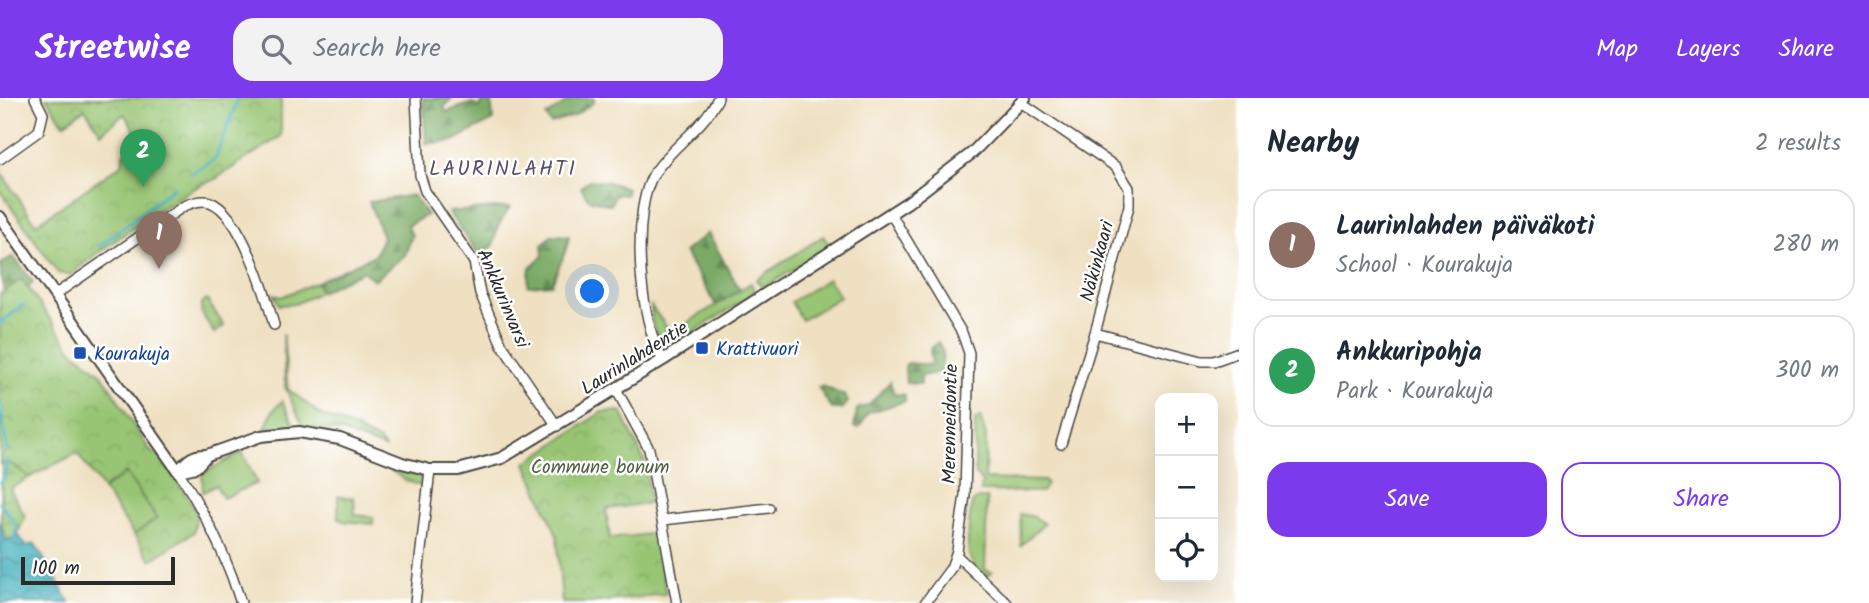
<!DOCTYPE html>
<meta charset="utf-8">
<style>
body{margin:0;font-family:Kalam,sans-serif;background:#f2f2f3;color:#1f2937}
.controls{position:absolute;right:21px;bottom:21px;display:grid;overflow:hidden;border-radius:14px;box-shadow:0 7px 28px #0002}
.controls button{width:63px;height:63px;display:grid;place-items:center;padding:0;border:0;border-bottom:2px solid #e0e1e3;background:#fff;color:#1f2937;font:35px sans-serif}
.scale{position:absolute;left:21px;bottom:18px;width:154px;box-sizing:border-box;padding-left:7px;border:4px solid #2b2b2b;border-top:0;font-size:19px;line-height:24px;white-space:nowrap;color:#2b2b2b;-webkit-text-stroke:5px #fff;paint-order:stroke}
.you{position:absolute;left:593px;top:194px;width:24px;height:24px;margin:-18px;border:5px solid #fff;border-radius:50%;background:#1a73e8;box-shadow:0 0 0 10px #1a73e833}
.badge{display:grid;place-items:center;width:46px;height:46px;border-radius:50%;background:#7c3aed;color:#fff;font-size:23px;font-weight:700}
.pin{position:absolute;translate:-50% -58px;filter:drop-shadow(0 2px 4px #0008)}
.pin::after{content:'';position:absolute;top:37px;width:24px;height:21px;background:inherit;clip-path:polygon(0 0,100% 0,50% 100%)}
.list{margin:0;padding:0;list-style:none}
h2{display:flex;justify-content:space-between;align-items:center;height:91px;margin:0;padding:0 28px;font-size:30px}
h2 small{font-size:23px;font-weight:400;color:#747a83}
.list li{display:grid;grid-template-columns:46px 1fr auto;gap:21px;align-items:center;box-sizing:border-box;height:112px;margin:0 14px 14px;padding:0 14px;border:2px solid #e0e1e3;border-radius:21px}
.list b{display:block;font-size:26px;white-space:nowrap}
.list p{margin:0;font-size:23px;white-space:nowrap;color:#747a83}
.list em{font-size:23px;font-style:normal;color:#747a83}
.actions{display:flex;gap:14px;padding:21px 28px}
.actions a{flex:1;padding:16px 0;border:2px solid #7c3aed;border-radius:21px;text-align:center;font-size:24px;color:#7c3aed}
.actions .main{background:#7c3aed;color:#fff}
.icon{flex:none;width:38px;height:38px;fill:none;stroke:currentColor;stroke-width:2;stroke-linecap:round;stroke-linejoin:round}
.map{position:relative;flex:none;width:1239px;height:505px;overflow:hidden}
header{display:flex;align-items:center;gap:42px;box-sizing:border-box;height:98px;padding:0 35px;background:#7c3aed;color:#fff}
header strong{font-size:33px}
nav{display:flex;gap:38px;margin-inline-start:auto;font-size:24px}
.search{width:490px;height:63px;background:#f2f2f3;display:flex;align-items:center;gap:18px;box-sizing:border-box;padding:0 24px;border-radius:21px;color:#747a83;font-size:26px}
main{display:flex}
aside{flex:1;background:#fff}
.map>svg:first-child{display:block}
.grass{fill:#98c573;stroke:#62784f;stroke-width:2}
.forest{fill:url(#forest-firs);stroke:#526a48;stroke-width:2}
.wetland{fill:url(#wetland-marsh);stroke:#62784f;stroke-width:2}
.park{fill:url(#park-crowns);stroke:#62784f;stroke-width:2}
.water{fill:url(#water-waves);stroke:#356c73;stroke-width:2}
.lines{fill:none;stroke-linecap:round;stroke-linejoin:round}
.stream{stroke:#3faebb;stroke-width:3.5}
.minor-casing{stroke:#484642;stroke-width:12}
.tertiary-casing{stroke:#484642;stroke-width:14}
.minor{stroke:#fff;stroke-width:9}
.tertiary{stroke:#fff;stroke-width:10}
.transit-dot{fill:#1a4fb4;stroke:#fff;stroke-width:2.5}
.labels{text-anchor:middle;stroke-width:5;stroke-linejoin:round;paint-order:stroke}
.street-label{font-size:19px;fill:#2b2b2b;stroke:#fff}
.transit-label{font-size:19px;fill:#164399;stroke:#fff;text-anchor:start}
.park-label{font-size:19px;fill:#516144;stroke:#fff}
.neighbourhood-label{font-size:21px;letter-spacing:2px;fill:#5a5267;stroke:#fff}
</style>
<header>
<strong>Streetwise</strong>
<div class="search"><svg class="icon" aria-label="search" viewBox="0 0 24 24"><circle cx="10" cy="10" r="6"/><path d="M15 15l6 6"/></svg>Search here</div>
<nav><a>Map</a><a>Layers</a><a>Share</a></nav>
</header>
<main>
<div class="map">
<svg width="1239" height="505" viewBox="0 0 1239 505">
<defs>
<pattern id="forest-firs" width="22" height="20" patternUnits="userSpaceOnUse" patternTransform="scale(1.75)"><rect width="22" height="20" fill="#7aaa65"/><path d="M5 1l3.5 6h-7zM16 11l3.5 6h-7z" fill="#648b53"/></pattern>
<pattern id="wetland-marsh" width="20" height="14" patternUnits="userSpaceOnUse" patternTransform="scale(1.75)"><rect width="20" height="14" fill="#98c573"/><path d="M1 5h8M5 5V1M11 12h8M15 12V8" fill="none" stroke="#83a964"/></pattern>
<pattern id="park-crowns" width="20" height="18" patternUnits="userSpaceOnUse" patternTransform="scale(1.75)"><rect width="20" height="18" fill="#98c573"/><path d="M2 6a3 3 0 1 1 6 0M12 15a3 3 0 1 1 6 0" fill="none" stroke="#83a964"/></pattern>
<pattern id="water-waves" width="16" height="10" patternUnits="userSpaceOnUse" patternTransform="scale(1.75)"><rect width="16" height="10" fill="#3faebb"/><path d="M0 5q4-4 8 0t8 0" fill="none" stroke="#358e98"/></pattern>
</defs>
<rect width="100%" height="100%" fill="#fff"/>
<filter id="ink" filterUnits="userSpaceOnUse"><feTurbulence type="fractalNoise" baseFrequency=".0143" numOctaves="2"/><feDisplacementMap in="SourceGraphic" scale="14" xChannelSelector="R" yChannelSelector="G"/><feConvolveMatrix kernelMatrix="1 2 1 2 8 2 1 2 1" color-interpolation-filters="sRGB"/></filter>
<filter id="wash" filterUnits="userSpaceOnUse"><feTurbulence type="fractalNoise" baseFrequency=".00686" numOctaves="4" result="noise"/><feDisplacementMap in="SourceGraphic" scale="28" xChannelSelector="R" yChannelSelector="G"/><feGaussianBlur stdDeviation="1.57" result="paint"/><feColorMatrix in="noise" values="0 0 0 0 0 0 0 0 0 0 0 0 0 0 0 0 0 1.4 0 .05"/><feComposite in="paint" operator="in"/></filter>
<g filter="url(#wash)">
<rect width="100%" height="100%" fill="#efe0c1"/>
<g class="grass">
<polygon points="823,138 830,148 764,190 756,182"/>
<polygon points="828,181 840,199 802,222 791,204"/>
<polygon points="317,184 320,194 295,206 279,207 274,196 281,199"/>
<polygon points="751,185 755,195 667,251 661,250 652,223 651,208 671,235"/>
<polygon points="283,235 288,291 321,317 358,331 357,333 378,342 386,351 342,334 303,328 285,289"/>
<polygon points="282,303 295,328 265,331 272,314"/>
<polygon points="980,319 986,338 985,381 1045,383 1047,386 1042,394 981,393 982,384 975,376 975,322"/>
<polygon points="242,354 257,385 223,400 216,387 203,394 202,376"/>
<polygon points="378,362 416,375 421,379 423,389 403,381"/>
<polygon points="126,375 157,421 134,437 103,391"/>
<path d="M 987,400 L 985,472 L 992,474 L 987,478 C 959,466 969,431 972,405 L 978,401 Z"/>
</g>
<g class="forest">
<polygon points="423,0 452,0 444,9 446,14 472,5 479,10 484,0 491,0 493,22 453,43 426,46"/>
<polygon points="573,0 594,0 594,4 574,18 551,26 546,18"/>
<polygon points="589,82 608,84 627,90 626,97 615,96 611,107 588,101 581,89"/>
<polygon points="413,97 427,117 407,128 412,137 405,157 374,182 363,173 320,194 317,184 375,157 383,139 369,104"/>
<polygon points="510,109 498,128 493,148 479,157 448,114"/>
<polygon points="708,135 740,192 716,207 684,154"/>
<path d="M 552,137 L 569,138 C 567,156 558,168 552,186 L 528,188 L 530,169 L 543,158 L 542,147 Z"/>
<polygon points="13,158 33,184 7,210 1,179 1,166"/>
<polygon points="938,244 943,254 941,274 921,278 921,286 906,285 905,269 907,265 932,267 930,251"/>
<polygon points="890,284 894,296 905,297 905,303 868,315 859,330 854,329 857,311 869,307"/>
<polygon points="822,288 845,298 848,304 842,311 832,311 818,289"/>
</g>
<polygon class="wetland" points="8,364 30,379 10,391 25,418 15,442 0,460 2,366"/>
<g class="park">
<path d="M 46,0 L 281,0 L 281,38 L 212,83 C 191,86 91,159 70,177 L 58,175 L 0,93 L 0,73 L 36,126 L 122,66 L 123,57 L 141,42 L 124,16 L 101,35 L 85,11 L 64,26 Z"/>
<polygon points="22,181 72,252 102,276 150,353 161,359 197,414 194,434 151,462 134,437 157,420 126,375 103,391 77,355 30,379 8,364 0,366 0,196"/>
<polygon points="207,202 224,228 214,235 201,214 201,206"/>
<polygon points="621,313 645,365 650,405 606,411 610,441 655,435 666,496 591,505 562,505 557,437 526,365 602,314"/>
<polygon points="338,398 354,400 355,417 373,419 373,426 343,423 338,419"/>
<polygon points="1020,416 1035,419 1044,426 1021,447"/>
</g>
<polygon class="water" points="0,423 6,442 19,438 26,448 35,446 70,505 0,505"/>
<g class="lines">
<g class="stream">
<polyline points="192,75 215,61 238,0"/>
<polyline points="100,148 174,89"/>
<polyline points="0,225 23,207"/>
<polyline points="0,304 7,353"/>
<polyline points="0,384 5,378 7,362"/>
<polyline points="0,405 17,427 15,439"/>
</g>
</g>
</g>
<g filter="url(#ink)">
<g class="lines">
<g class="minor-casing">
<g id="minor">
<polyline points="416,0 420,77 425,93 474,164 480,195 502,247 557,328"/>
<polyline points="1022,5 1116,69 1129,90 1129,108 1095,235 1202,263 1214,263 1239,254"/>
<polyline points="0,61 39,33 43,16 35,0"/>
<polyline points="891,116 962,235 969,255 965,397 957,453 951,470 925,505"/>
<path d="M 56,196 L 184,108 C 192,105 201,101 210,104 C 241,115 266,197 274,227"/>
<path d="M 663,262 C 639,225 630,111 655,74 C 674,46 703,31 718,0"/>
<polyline points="616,291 649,351 677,505"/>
<polyline points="1061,346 1095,235"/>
<path d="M 178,373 C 206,416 226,456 241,505"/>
<polyline points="663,422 769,410"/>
<polyline points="956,457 1007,505"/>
<polyline points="415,505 430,372"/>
</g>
</g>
<g class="tertiary-casing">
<g id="tertiary">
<polyline points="0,119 178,373"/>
<path d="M 178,373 C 187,363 192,356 207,357 L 261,338 L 299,334 L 340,341 L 402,365 L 430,372 L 458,372 L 502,360 L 663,262 L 908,104 L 972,55 L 1025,0"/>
<polyline points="178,373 196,369 207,357"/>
</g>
</g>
<use href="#minor" class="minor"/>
<use href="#tertiary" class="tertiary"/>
</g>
</g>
<g class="transit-dot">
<rect x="695" y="243" width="14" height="14" rx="3.5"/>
<rect x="73" y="248" width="14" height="14" rx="3.5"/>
</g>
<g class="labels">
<g class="street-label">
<text transform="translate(1096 163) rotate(-75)" y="7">Näkinkaari</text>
<text transform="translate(504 200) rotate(67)" y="7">Ankkurinvarsi</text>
<text transform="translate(634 259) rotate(-32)" y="7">Laurinlahdentie</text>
<text transform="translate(949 326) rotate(-89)" y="7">Merenneidontie</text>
</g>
<g class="transit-label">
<text x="716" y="257">Krattivuori</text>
<text x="94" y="262">Kourakuja</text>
</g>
<g class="park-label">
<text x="600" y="375">Commune bonum</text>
</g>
<g class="neighbourhood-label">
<text x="503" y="77">LAURINLAHTI</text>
</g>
</g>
</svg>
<div class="controls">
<button>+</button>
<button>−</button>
<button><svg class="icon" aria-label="locate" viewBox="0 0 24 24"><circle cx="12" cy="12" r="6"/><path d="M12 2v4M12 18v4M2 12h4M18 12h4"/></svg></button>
</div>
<div class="scale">100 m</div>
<div class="you"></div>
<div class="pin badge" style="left:159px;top:171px;background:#8d6e63">1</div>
<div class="pin badge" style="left:143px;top:89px;background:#2e9e5b">2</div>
</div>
<aside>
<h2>Nearby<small>2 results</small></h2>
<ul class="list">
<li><span class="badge" style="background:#8d6e63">1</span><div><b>Laurinlahden päiväkoti</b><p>School · Kourakuja</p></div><em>280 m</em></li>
<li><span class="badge" style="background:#2e9e5b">2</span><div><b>Ankkuripohja</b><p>Park · Kourakuja</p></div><em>300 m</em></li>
</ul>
<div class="actions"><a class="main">Save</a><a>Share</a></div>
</aside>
</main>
